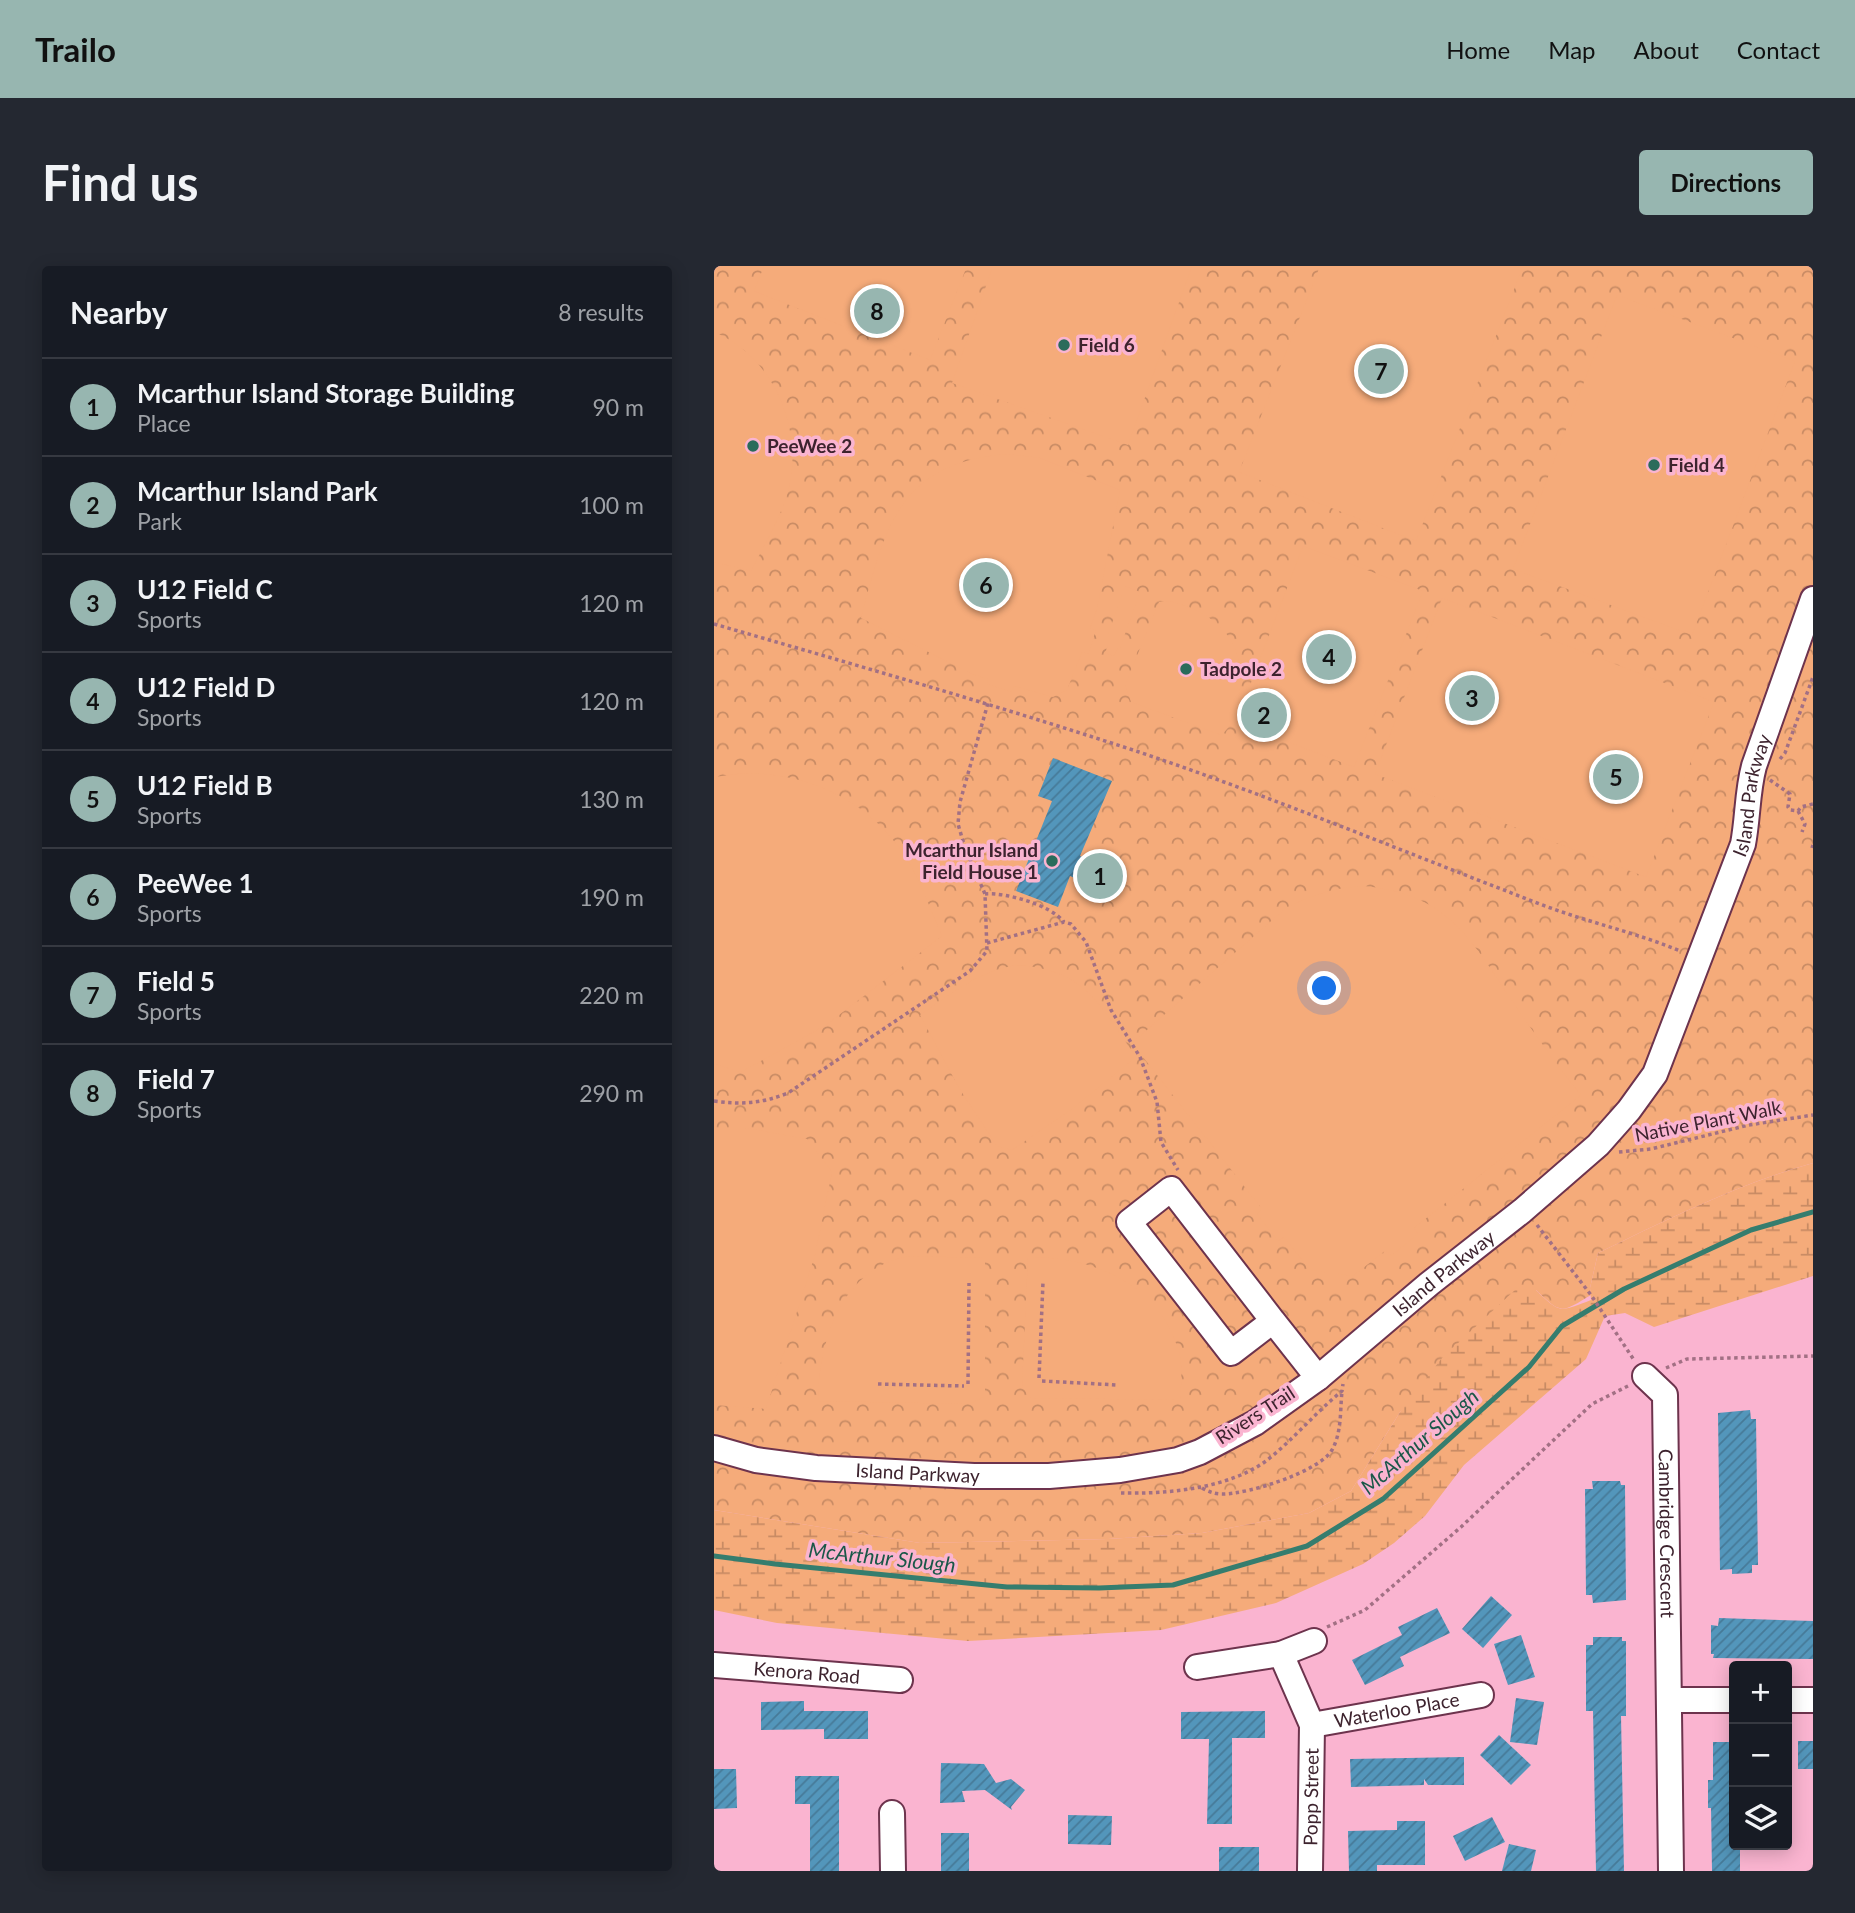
<!DOCTYPE html>
<meta charset="utf-8">
<style>
body{margin:0;font-family:Lato,sans-serif;background:#242831;color:#f1f3f6}
.controls{position:absolute;right:21px;bottom:21px;display:grid;overflow:hidden;border-radius:7px;box-shadow:0 4px 18px #0003}
.controls button{width:63px;height:63px;display:grid;place-items:center;padding:0;border:0;border-bottom:2px solid #363941;background:#171b24;color:#f1f3f6;font:35px sans-serif}
.you{position:absolute;left:611px;top:723px;width:24px;height:24px;margin:-18px;border:5px solid #fff;border-radius:50%;background:#1a73e8;box-shadow:0 0 0 10px #1a73e833}
.badge{display:grid;place-items:center;width:46px;height:46px;border-radius:50%;background:#97b6b0;color:#111;font-size:23px;font-weight:700}
.pin{position:absolute;translate:-50% -50%;border:4px solid #fff;box-shadow:0 2px 7px #0006}
.list{margin:0;padding:0;list-style:none}
h2{display:flex;justify-content:space-between;align-items:center;height:91px;margin:0;padding:0 28px;font-size:30px}
h2 small{font-size:23px;font-weight:400;color:#9ea1a6}
.list li{display:grid;grid-template-columns:46px 1fr auto;gap:21px;align-items:center;box-sizing:border-box;height:98px;padding:0 28px;border-top:2px solid #363941}
.list b{display:block;font-size:26px;white-space:nowrap}
.list p{margin:0;font-size:23px;white-space:nowrap;color:#9ea1a6}
.list em{font-size:23px;font-style:normal;color:#9ea1a6}
.icon{flex:none;width:38px;height:38px;fill:none;stroke:currentColor;stroke-width:2;stroke-linecap:round;stroke-linejoin:round}
.map{position:relative;flex:none;width:1099px;height:1605px;overflow:hidden;border-radius:7px}
header{display:flex;align-items:center;gap:42px;box-sizing:border-box;height:98px;padding:0 35px;background:#97b6b0;color:#111}
header strong{font-size:33px}
nav{display:flex;gap:38px;margin-inline-start:auto;font-size:24px}
.intro{display:flex;align-items:center;justify-content:space-between;box-sizing:border-box;height:168px;padding:0 42px}
h1{margin:0;font-size:49px}
.button{padding:18px 32px;border-radius:7px;background:#97b6b0;color:#111;font-size:24px;font-weight:700}
main{display:flex;gap:42px;padding:0 42px}
aside{flex:1;background:#171b24;border-radius:7px;box-shadow:0 4px 18px #0003}
.map>svg:first-child{display:block}
.forest{fill:url(#forest-crowns)}
.wetland{fill:url(#wetland-marsh)}
.pitch{fill:#f5ab7a}
.lines{fill:none;stroke-linecap:round;stroke-linejoin:round}
.stream{stroke:#357d6e;stroke-width:5}
.building{fill:url(#building-hatch)}
.minor-casing{stroke:#6d334d;stroke-width:28}
.path{stroke:#a27084;stroke-width:3.5;stroke-dasharray:3.5 3.5;stroke-linecap:butt}
.minor{stroke:#fff;stroke-width:24}
.poi-dot{fill:#2a6b5b;stroke:#fab4d0;stroke-width:2.5}
.labels{text-anchor:middle;stroke-width:7;stroke-linejoin:round;paint-order:stroke}
.poi-label{font-size:19px;font-weight:bold;fill:#3d232e;stroke:#fab4d0;text-anchor:start}
.street-label{font-size:19px;fill:#3d232e;stroke:#fab4d0}
.water-label{font-size:21px;font-style:italic;fill:#1a5748;stroke:#fab4d0}
</style>
<header>
<strong>Trailo</strong>
<nav><a>Home</a><a>Map</a><a>About</a><a>Contact</a></nav>
</header>
<div class="intro"><h1>Find us</h1><a class="button">Directions</a></div>
<main>
<aside>
<h2>Nearby<small>8 results</small></h2>
<ul class="list">
<li><span class="badge">1</span><div><b>Mcarthur Island Storage Building</b><p>Place</p></div><em>90 m</em></li>
<li><span class="badge">2</span><div><b>Mcarthur Island Park</b><p>Park</p></div><em>100 m</em></li>
<li><span class="badge">3</span><div><b>U12 Field C</b><p>Sports</p></div><em>120 m</em></li>
<li><span class="badge">4</span><div><b>U12 Field D</b><p>Sports</p></div><em>120 m</em></li>
<li><span class="badge">5</span><div><b>U12 Field B</b><p>Sports</p></div><em>130 m</em></li>
<li><span class="badge">6</span><div><b>PeeWee 1</b><p>Sports</p></div><em>190 m</em></li>
<li><span class="badge">7</span><div><b>Field 5</b><p>Sports</p></div><em>220 m</em></li>
<li><span class="badge">8</span><div><b>Field 7</b><p>Sports</p></div><em>290 m</em></li>
</ul>
</aside>
<div class="map">
<svg width="1099" height="1605" viewBox="0 0 1099 1605">
<defs>
<pattern id="forest-crowns" width="20" height="18" patternUnits="userSpaceOnUse" patternTransform="scale(1.75)"><rect width="20" height="18" fill="#f5ab7a"/><path d="M2 6a3 3 0 1 1 6 0M12 15a3 3 0 1 1 6 0" fill="none" stroke="#c88b64"/></pattern>
<pattern id="wetland-marsh" width="20" height="14" patternUnits="userSpaceOnUse" patternTransform="scale(1.75)"><rect width="20" height="14" fill="#f5ab7a"/><path d="M1 5h8M5 5V1M11 12h8M15 12V8" fill="none" stroke="#c88b64"/></pattern>
<pattern id="building-hatch" width="6" height="6" patternUnits="userSpaceOnUse" patternTransform="scale(1.75)"><rect width="6" height="6" fill="#5396bb"/><path d="M-1 1l2-2M0 6l6-6M5 7l2-2" fill="none" stroke="#467a98"/></pattern>
</defs>
<rect width="100%" height="100%" fill="#fab4d0"/>
<path class="forest" d="M 0,0 L 1099,0 L 1099,897 C 1024,918 954,953 884,987 L 876,1022 L 877,1029 C 847,1047 848,1049 822,1024 L 686,1146 L 637,1225 L 595,1247 L 488,1267 L 394,1273 L 206,1277 L 0,1244 Z"/>
<path class="wetland" d="M 1099,897 L 1099,1010 L 940,1061 L 911,1047 L 891,1050 L 872,1093 L 750,1199 L 711,1250 L 680,1277 L 649,1298 L 562,1337 L 447,1364 L 254,1375 L 63,1357 L 0,1344 L 0,1244 L 206,1277 L 394,1273 L 488,1267 L 595,1247 L 637,1225 L 686,1146 L 728,1092 L 801,1024 L 822,1024 C 846,1048 846,1046 877,1034 L 876,1022 L 884,987 C 954,953 1024,918 1099,897 Z"/>
<g class="pitch">
<polygon points="50,0 253,0 216,94 40,25"/>
<polygon points="279,0 478,0 414,179 238,117"/>
<polygon points="606,0 800,0 808,3 702,275 525,206"/>
<polygon points="903,29 1081,95 978,369 799,303"/>
<path d="M 0,66 C 57,89 88,158 76,217 C 70,247 51,277 37,305 L 0,296 Z"/>
<path d="M 293,188 L 326,192 L 406,224 L 383,343 L 376,362 L 382,364 L 374,388 L 368,386 L 353,424 L 339,431 L 300,420 L 297,426 L 273,418 L 274,413 L 258,408 L 147,352 C 171,262 184,197 293,188 Z"/>
<polygon points="589,280 709,325 640,501 522,456"/>
<polygon points="411,320 426,326 406,382 404,382 400,390 391,387 394,379 391,377"/>
<polygon points="728,332 1000,436 932,611 661,508"/>
<path d="M 455,335 C 505,347 534,377 525,430 C 523,445 519,460 507,469 L 417,436 L 411,419 L 445,336 Z"/>
<path d="M 31,507 C 100,507 163,539 197,600 C 209,622 218,647 228,670 L 112,759 L 27,806 L 0,798 L 0,511 Z"/>
<path d="M 650,620 C 732,628 755,670 797,733 C 819,766 842,798 867,829 L 700,962 L 704,968 L 677,990 L 672,984 L 639,1010 L 596,1004 L 570,971 L 564,975 L 543,948 L 548,943 L 418,777 L 572,642 C 598,629 621,621 650,620 Z"/>
<path d="M 303,699 C 373,704 385,739 422,791 L 358,843 L 298,884 L 283,880 L 245,822 L 206,749 C 237,728 265,705 303,699 Z"/>
<polygon points="0,862 31,862 93,873 118,906 101,989 52,1143 0,1139"/>
<path d="M 194,990 L 271,992 L 271,1130 L 256,1138 L 104,1135 C 105,1084 120,1024 168,999 C 176,994 186,993 194,990 Z"/>
<path d="M 314,991 C 378,990 446,1018 465,1086 C 469,1101 467,1119 466,1134 L 317,1132 L 308,1121 Z"/>
</g>
<g class="lines">
<polyline class="stream" points="0,1290 61,1298 293,1321 385,1322 459,1319 593,1280 669,1233 815,1101 848,1060 910,1023 1037,964 1099,946"/>
</g>
<g class="building">
<polygon points="339,492 398,515 366,590 399,604 391,625 356,610 344,641 302,625 338,535 324,530"/>
<polygon points="1036,1144 1037,1153 1042,1153 1044,1299 1038,1299 1038,1307 1018,1308 1018,1303 1006,1304 1004,1147"/>
<polygon points="878,1215 906,1215 907,1219 911,1219 912,1334 879,1337 878,1329 872,1329 871,1223 879,1223"/>
<polygon points="777,1330 798,1349 769,1382 748,1363"/>
<polygon points="723,1342 736,1367 686,1391 690,1400 651,1419 638,1394 688,1369 684,1361"/>
<polygon points="1005,1352 1099,1355 1099,1393 999,1392 1000,1388 997,1388 997,1359 1004,1360"/>
<polygon points="807,1369 821,1411 794,1419 780,1378"/>
<polygon points="879,1371 908,1371 908,1375 912,1375 912,1450 907,1450 910,1605 882,1605 879,1445 872,1445 872,1379 879,1379"/>
<polygon points="802,1432 830,1436 823,1479 796,1476"/>
<polygon points="90,1435 90,1445 154,1445 154,1473 110,1473 110,1463 47,1464 47,1436"/>
<polygon points="551,1445 551,1472 518,1472 518,1558 493,1558 495,1473 467,1473 467,1446"/>
<polygon points="785,1469 817,1499 797,1519 766,1489"/>
<rect x="1084" y="1475" width="15" height="28"/>
<polygon points="999,1476 1020,1476 1020,1579 1026,1579 1026,1605 998,1605 997,1542 994,1542 994,1514 999,1514"/>
<polygon points="750,1491 750,1519 714,1519 710,1513 710,1519 637,1521 636,1493"/>
<polygon points="227,1497 270,1498 282,1517 297,1513 311,1524 297,1541 298,1544 271,1524 248,1525 251,1536 226,1537"/>
<polygon points="0,1503 22,1503 23,1542 0,1543"/>
<polygon points="81,1510 125,1510 125,1605 96,1605 96,1538 81,1538"/>
<polygon points="354,1549 398,1550 397,1579 354,1578"/>
<polygon points="778,1551 791,1576 751,1595 739,1570"/>
<polygon points="683,1555 711,1555 711,1599 663,1599 663,1605 635,1605 634,1565 683,1564"/>
<rect x="227" y="1567" width="28" height="38"/>
<polygon points="795,1578 822,1584 817,1605 788,1605"/>
<rect x="505" y="1581" width="40" height="24"/>
</g>
<g class="lines">
<g class="minor-casing">
<g id="minor">
<polyline points="559,1055 457,923 415,956 517,1087 559,1055 604,1112"/>
<path id="s1" d="M 931,1110 L 951,1129 L 957,1605"/>
<path id="s2" d="M 0,1182 L 42,1194 L 102,1202 L 260,1210 L 335,1210 L 406,1204 L 464,1194 L 486,1186 L 541,1157 L 604,1112 L 715,1018 L 808,945 L 884,879 L 915,844 L 941,808 L 1029,578 C 1034,552 1033,526 1040,500 L 1099,333"/>
<path id="s3" d="M 0,1399 L 186,1414"/>
<polyline points="483,1401 567,1388"/>
<polyline points="956,1434 1020,1434"/>
<polyline points="1073,1434 1099,1434"/>
<path id="s4" d="M 598,1459 L 767,1429"/>
<polyline points="178,1547 179,1605"/>
<path id="s5" d="M 596,1605 L 598,1459 L 567,1388 L 600,1375"/>
</g>
</g>
<g class="path">
<path d="M 0,358 C 142,399 285,440 425,486 C 561,532 693,587 826,638 C 872,656 921,666 966,685"/>
<polyline points="1066,493 1071,487 1099,411"/>
<polyline points="1056,514 1076,528 1074,541 1076,544 1084,545 1087,541 1099,538"/>
<polyline points="1084,545 1091,558 1088,566"/>
<polyline points="1098,582 1099,579"/>
<path d="M 271,628 C 291,626 337,639 350,656"/>
<polyline points="273,677 350,656 357,658 372,676 397,744 426,791 443,836 447,876 464,904"/>
<path d="M 0,835 C 28,839 49,837 74,827 L 256,705 L 273,685 L 271,628 L 251,582 L 244,558 L 246,536 L 274,437"/>
<polyline points="905,886 937,883 1035,859 1099,849"/>
<polyline points="823,959 877,1029 920,1094"/>
<polyline points="952,1102 973,1093 1099,1090"/>
<polyline points="325,1112 329,1016"/>
<polyline points="328,1115 403,1119"/>
<polyline points="164,1118 250,1120"/>
<polyline points="254,1118 255,1017"/>
<path d="M 488,1222 C 495,1226 501,1228 509,1228 C 534,1228 605,1206 618,1184 C 628,1166 626,1144 628,1125"/>
<path d="M 407,1227 C 453,1228 513,1223 552,1195 C 579,1174 601,1147 628,1125 L 629,1118"/>
<polyline points="613,1361 651,1344 747,1261 878,1138 914,1120"/>
</g>
<use href="#minor" class="minor"/>
</g>
<g class="poi-dot">
<circle cx="350" cy="79" r="7"/>
<circle cx="39" cy="180" r="7"/>
<circle cx="940" cy="199" r="7"/>
<circle cx="472" cy="403" r="7"/>
<circle cx="338" cy="595" r="7"/>
</g>
<g class="labels">
<g class="poi-label">
<text x="364" y="86">Field 6</text>
<text x="53" y="187">PeeWee 2</text>
<text x="954" y="206">Field 4</text>
<text x="486" y="410">Tadpole 2</text>
<text x="324" y="591" text-anchor="end">Mcarthur Island<tspan x="324" dy="22">Field House 1</tspan></text>
</g>
<g class="street-label">
<text dy="7" stroke="none"><textPath href="#s2" startOffset="1382">Island Parkway</textPath></text>
<text transform="translate(994 855) rotate(-11)" y="7">Native Plant Walk</text>
<text dy="7" stroke="none"><textPath href="#s2" startOffset="794">Island Parkway</textPath></text>
<text transform="translate(541 1149) rotate(-33)" y="7">Rivers Trail</text>
<text dy="7" stroke="none"><textPath href="#s2" startOffset="206">Island Parkway</textPath></text>
<text dy="7" stroke="none"><textPath href="#s1" startOffset="166">Cambridge Crescent</textPath></text>
<text dy="7" stroke="none"><textPath href="#s3" startOffset="93">Kenora Road</textPath></text>
<text dy="7" stroke="none"><textPath href="#s4" startOffset="86">Waterloo Place</textPath></text>
<text dy="7" stroke="none"><textPath href="#s5" startOffset="74">Popp Street</textPath></text>
</g>
<g class="water-label">
<text transform="translate(706 1176) rotate(-41)" y="7">McArthur Slough</text>
<text transform="translate(168 1292) rotate(6)" y="7">McArthur Slough</text>
</g>
</g>
</svg>
<div class="controls">
<button>+</button>
<button>−</button>
<button><svg class="icon" aria-label="layers" viewBox="0 0 24 24"><path d="M12 4l9 5-9 5-9-5zM3 14l9 5 9-5"/></svg></button>
</div>
<div class="you"></div>
<div class="pin badge" style="left:386px;top:610px">1</div>
<div class="pin badge" style="left:550px;top:449px">2</div>
<div class="pin badge" style="left:758px;top:432px">3</div>
<div class="pin badge" style="left:615px;top:391px">4</div>
<div class="pin badge" style="left:902px;top:511px">5</div>
<div class="pin badge" style="left:272px;top:319px">6</div>
<div class="pin badge" style="left:667px;top:105px">7</div>
<div class="pin badge" style="left:163px;top:45px">8</div>
</div>
</main>
